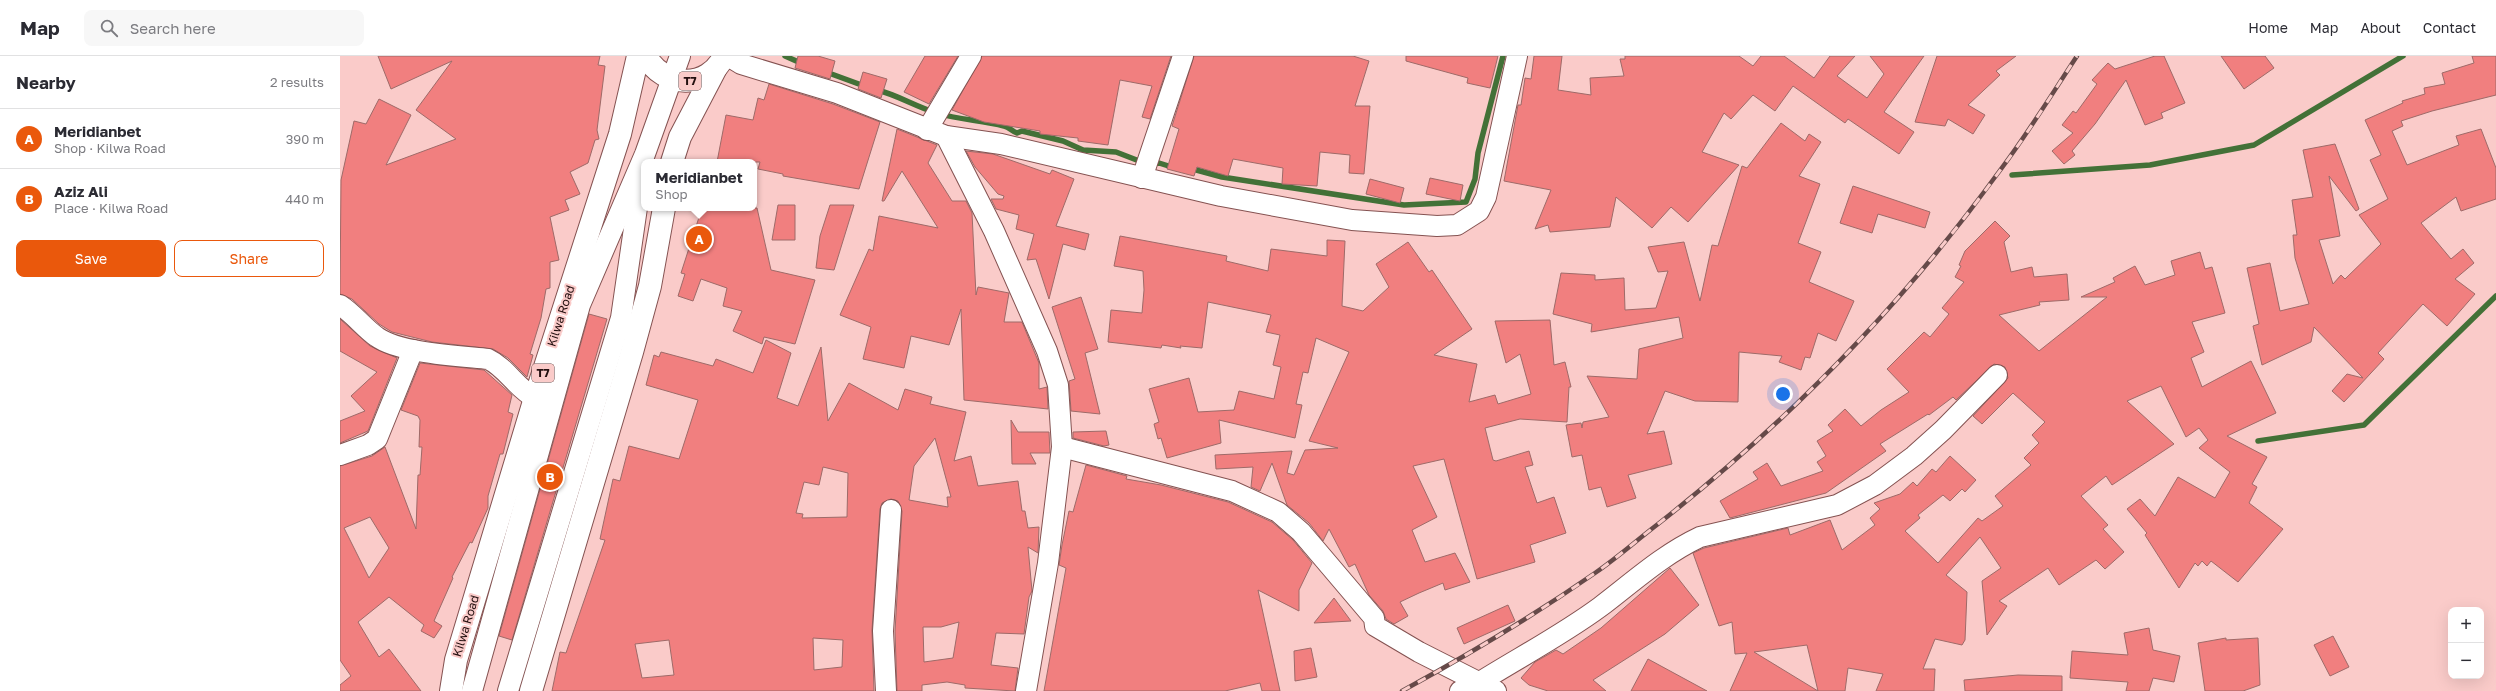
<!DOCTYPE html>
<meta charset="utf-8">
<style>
body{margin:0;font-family:"Golos Text",sans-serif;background:#f7f7f7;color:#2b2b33}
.controls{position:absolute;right:12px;bottom:12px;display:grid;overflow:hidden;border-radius:8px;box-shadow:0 4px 16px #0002}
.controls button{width:36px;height:36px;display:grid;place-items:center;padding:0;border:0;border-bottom:1px solid #e1e1e2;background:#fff;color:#2b2b33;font:20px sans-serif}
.you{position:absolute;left:1443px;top:338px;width:14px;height:14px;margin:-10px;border:3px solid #fff;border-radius:50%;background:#1a73e8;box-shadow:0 0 0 6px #1a73e833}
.badge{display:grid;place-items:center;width:26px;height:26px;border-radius:50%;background:#ea580c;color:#fff;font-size:13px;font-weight:700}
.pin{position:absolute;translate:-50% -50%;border:2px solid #fff;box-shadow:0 1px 4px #0006}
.popup{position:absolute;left:301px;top:103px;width:116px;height:52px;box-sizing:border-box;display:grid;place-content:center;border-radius:8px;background:#fff;filter:drop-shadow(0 1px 3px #0005);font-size:13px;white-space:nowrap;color:#7c7c81}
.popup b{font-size:15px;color:#2b2b33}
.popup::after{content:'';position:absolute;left:50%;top:100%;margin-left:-8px;border:8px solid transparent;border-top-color:#fff}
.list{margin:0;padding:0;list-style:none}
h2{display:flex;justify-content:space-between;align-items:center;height:52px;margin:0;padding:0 16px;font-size:17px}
h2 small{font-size:13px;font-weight:400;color:#7c7c81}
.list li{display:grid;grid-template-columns:26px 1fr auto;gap:12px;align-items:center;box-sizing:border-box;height:60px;padding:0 16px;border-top:1px solid #e1e1e2}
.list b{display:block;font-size:15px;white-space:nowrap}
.list p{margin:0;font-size:13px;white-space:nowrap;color:#7c7c81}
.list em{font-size:13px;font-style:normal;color:#7c7c81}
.actions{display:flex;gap:8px;padding:12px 16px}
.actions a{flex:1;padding:9px 0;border:1px solid #ea580c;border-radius:8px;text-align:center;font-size:14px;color:#ea580c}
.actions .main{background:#ea580c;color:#fff}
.icon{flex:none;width:22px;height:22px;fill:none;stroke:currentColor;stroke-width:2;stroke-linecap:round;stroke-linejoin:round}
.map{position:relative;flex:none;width:2156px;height:635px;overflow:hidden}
header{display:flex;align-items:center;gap:24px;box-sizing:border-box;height:56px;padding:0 20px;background:#fff;border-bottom:1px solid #e1e1e2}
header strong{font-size:19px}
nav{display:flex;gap:22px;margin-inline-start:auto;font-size:14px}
.search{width:280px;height:36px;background:#f7f7f7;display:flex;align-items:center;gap:10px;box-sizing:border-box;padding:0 14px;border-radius:8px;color:#7c7c81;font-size:15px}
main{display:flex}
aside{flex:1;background:#fff}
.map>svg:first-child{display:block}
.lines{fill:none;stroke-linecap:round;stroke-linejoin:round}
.stream{stroke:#437137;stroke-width:5.5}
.building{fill:#f17f7f;stroke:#9e6a68;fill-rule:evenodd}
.minor-casing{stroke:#845251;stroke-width:22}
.highway-casing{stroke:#845251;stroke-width:24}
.minor{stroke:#fff;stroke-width:20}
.highway{stroke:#fff;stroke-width:22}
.rail-casing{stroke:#664a49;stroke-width:4.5}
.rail{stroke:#facbc9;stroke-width:3;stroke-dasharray:9;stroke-linecap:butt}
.labels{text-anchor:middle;stroke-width:4;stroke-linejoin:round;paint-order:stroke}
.shield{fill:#facbc9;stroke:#644747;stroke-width:1}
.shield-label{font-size:11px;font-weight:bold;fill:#230f0f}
.street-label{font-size:12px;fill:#230f0f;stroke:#facbc9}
</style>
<header>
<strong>Map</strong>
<div class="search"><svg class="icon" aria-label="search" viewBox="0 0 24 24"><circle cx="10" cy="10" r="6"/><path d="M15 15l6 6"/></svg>Search here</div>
<nav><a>Home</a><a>Map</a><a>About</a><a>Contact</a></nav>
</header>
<main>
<aside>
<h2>Nearby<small>2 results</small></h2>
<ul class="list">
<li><span class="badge">A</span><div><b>Meridianbet</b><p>Shop · Kilwa Road</p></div><em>390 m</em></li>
<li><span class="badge">B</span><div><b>Aziz Ali</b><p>Place · Kilwa Road</p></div><em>440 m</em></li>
</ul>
<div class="actions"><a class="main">Save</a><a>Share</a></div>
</aside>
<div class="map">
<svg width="2156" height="635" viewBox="0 0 2156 635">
<rect width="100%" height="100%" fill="#facbc9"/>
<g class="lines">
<g class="stream">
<polyline points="445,0 463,8"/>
<polyline points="486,16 527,31"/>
<path d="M 537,34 C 558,39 576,51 597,57 C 619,64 642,64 664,70 C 669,71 672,75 677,77 L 682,75 L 723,85 L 743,94 L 776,96 L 807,108 L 819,107 L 835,112"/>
<polyline points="849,112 882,121 1064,149 1126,146 1135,123 1138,97 1163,0"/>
<polyline points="1672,119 1810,109 1914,89 2063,0"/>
<polyline points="1918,385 2024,369 2156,240"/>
</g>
</g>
<g class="building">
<polygon points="38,0 260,0 258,9 265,10 257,74 259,83 255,84 248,107 230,116 240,138 225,144 229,154 210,161 219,204 210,206 210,232 206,233 201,262 190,298 193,299 187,321 168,302 153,293 92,286 52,276 39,268 12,243 0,238 1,124 14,65 26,68 39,43 71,59 46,109 116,83 76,54 112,5 51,33"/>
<polygon points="458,0 478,0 495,5 490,23 455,12"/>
<polygon points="585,0 618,0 589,48 564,36"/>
<polygon points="642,0 831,0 810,63 802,61 812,30 780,24 768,89 738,85 738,82 700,78 700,75 644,66 612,54"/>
<polygon points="854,0 1013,0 1029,5 1015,50 1030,50 1024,118 1009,117 1010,99 980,96 977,130 942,128 943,112 893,103 888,120 857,111 854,120 827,113 839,73 832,70"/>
<polygon points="1066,0 1158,0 1150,32 1127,27 1128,22 1066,5"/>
<polygon points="1194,0 1222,0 1218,34 1251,39 1250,22 1284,20 1280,3 1285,3 1285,0 1399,0 1413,10 1421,0 1444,0 1474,22 1490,0 1515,0 1497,20 1527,42 1544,18 1530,0 1584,0 1544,56 1574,76 1559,98 1508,63 1505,67 1453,30 1435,55 1413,39 1391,63 1384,57 1362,96 1399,109 1348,166 1331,151 1312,172 1276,141 1270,171 1210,176 1208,169 1195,173 1211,134 1164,125 1178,49 1181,49 1185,22 1191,23"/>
<polygon points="1597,0 1676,0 1656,15 1660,19 1628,49 1645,59 1633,78 1608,63 1605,70 1575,66"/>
<polygon points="1815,0 1824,0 1845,47 1821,57 1823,62 1805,69 1786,24 1755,68 1732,95 1735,99 1724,108 1712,95 1733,77 1722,69 1733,55 1736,57 1757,28 1752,24 1768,7 1775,13"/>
<polygon points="1881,0 1925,0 1934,12 1904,33"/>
<polygon points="2132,0 2156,0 2156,39 2092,55 2061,65 2063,70 2052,75 2067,109 2119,89 2116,80 2141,73 2156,112 2156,143 2121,155 2116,141 2081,167 2111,203 2123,193 2134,207 2115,223 2135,238 2107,270 2083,248 2038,297 2044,303 2004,346 1992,335 2007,318 2023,322 1974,271 1971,286 1922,309 1913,270 1919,268 1907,212 1930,207 1940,255 1969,248 1955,202 1953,179 1957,179 1952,144 1973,141 1963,94 1995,88 2019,153 2016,155 1989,120 2000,180 1979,184 1993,228 2001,219 2005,223 2041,188 2019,159 2048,143 2030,104 2041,99 2025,64 2063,47 2062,45 2085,38 2084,32 2105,28 2102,17 2134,7"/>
<polygon points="523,16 547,23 541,42 518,33"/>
<polygon points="429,28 493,48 540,66 519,133 443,120 443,118 418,113 420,106 377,106 386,59 413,64 418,42 424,44"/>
<polygon points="1441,67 1465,85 1469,78 1481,86 1459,120 1480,128 1458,187 1481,196 1469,226 1514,245 1496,285 1478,277 1470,302 1465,301 1461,314 1439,306 1442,300 1399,296 1398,346 1355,345 1325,335 1307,378 1324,375 1332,408 1288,419 1296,442 1267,451 1261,431 1249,434 1242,399 1232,401 1226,369 1241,367 1242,372 1243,366 1269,361 1247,320 1297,323 1299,293 1343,282 1339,261 1251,276 1252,268 1213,258 1221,217 1255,219 1255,224 1284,222 1285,254 1316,252 1328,215 1318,216 1308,191 1344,186 1360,245 1372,189 1378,190 1402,110 1407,112"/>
<polygon points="557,73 597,89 588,107 612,145 626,145 632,157 636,239 638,231 669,237 664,266 682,266 699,307 699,333 707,331 708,353 624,344 621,253 609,289 571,280 564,312 523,303 531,271 500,259 529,193 533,195 539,160 598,172 562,115 544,145 542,145"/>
<polygon points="626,95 653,98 710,118 712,114 734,123 716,170 749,178 745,194 723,188 709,243 696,203 687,204 694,178 676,173 679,159 656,153 651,143 663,143 664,140 658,138 635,111"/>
<polygon points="1090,122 1123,129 1120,145 1086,138"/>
<polygon points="1030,123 1064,132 1060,147 1026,138"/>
<polygon points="1513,130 1590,156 1585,172 1538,158 1532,177 1500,167"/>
<polygon points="438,149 455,149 455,184 432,184"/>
<polygon points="490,149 514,149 494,214 476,212 480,180"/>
<polygon points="362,152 417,152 431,214 475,224 455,288 424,281 422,288 393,275 402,255 383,250 387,232 361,223 353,245 338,240 345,218 341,217"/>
<path d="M 1655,165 L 1670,180 L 1664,186 L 1671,216 L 1692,211 L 1694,221 L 1727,218 L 1729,244 L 1699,246 L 1700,249 L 1659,259 L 1699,295 L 1767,241 L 1741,241 L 1775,226 L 1773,222 L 1795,210 L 1805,229 L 1835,219 L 1831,205 L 1860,196 L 1865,213 L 1872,211 L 1885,257 L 1852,266 L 1864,296 L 1851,302 L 1862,331 L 1911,305 L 1936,357 L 1887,380 L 1927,401 L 1912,428 L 1917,431 L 1909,447 L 1943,473 L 1898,526 L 1871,505 L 1867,510 L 1862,505 L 1858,510 L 1855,507 L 1839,532 L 1805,479 L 1807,477 L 1787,453 L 1800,443 L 1815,460 L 1838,421 L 1875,442 L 1890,416 L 1859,392 L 1868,384 L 1859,372 L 1846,381 L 1821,330 L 1787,345 L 1834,388 L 1772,429 L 1766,420 L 1741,440 L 1768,469 L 1763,473 L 1784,496 L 1765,513 L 1756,504 L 1719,529 L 1708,512 L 1659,545 L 1667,550 L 1647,579 L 1642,525 L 1661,512 L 1640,481 L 1606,519 L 1627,536 L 1625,584 L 1622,589 L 1595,583 L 1583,613 L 1595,613 L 1594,635 L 1536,635 L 1543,618 L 1508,612 L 1505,635 L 1390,635 L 1407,597 L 1395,598 L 1392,566 L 1379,570 L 1353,497 L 1364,492 L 1448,472 L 1450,479 L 1490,464 L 1502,494 L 1535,469 L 1530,462 L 1540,453 L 1534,447 L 1560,438 L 1573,426 L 1577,430 L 1592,413 L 1596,416 L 1610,400 L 1636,424 L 1625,436 L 1622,433 L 1610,445 L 1603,439 L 1578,459 L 1580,462 L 1565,475 L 1598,507 L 1638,462 L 1642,465 L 1663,450 L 1655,440 L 1691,409 L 1684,402 L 1699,387 L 1692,379 L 1705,366 L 1673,337 L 1642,368 L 1633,360 L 1668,322 L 1665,311 L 1654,308 L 1616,344 L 1613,341 L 1589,359 L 1588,358 L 1540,388 L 1546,395 L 1486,437 L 1390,462 L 1380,445 L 1418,423 L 1413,416 L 1427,407 L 1441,430 L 1483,415 L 1477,406 L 1486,400 L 1477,385 L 1493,375 L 1488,369 L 1505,353 L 1521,370 L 1541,354 L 1569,336 L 1547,313 L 1584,276 L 1590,281 L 1609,258 L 1602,252 L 1624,226 L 1615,221 L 1621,210 L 1619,209 L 1625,195 ZM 1467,589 L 1478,635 L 1414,596 Z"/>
<polygon points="780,180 887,200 886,205 928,215 931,193 987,200 987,184 1005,185 1002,250 1023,255 1049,231 1036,208 1068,186 1089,216 1092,214 1132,273 1094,299 1137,308 1129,346 1155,339 1158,348 1191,338 1180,298 1166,307 1155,265 1210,264 1214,309 1225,306 1231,331 1229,331 1227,366 1180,363 1145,372 1153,404 1156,405 1189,395 1193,409 1185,411 1197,447 1214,441 1226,477 1190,489 1195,506 1137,523 1104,403 1073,410 1097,461 1072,474 1085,506 1115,497 1130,526 1105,534 1103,527 1079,537 1060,546 1068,560 1054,568 1046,563 1043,555 1029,539 1015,508 1009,511 989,473 983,485 969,467 947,449 932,407 920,435 911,431 913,411 876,413 875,399 952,395 947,417 954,419 965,394 998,392 969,385 1009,296 976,282 968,317 963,316 956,348 962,349 955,382 879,364 881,387 827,402 821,382 818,383 814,368 819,366 809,333 849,322 858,356 894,354 899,335 934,343 941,311 933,309 940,279 926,276 931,259 868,246 862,292 840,290 841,292 822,289 821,292 768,286 771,254 802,257 804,234 803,215 774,210"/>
<polygon points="741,241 758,293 745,297 760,358 731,355 729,325 735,323 712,251"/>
<polygon points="249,258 267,263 172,584 159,580"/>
<polygon points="0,263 30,290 57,302 28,375 0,387 0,365 25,355 11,340 37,316 0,295"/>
<path d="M 426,284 L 451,297 L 437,342 L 458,350 L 481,291 L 488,365 L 509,327 L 558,354 L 565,333 L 592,341 L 590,348 L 626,356 L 614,405 L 631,400 L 638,430 L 678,425 L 682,455 L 685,455 L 688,472 L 699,471 L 698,497 L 688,491 L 692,535 L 689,541 L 684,578 L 656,577 L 651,609 L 678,612 L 675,635 L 625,632 L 625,629 L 607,626 L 582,629 L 582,635 L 557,635 L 555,575 L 562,455 L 558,445 L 551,443 L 542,447 L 540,453 L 532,574 L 534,635 L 212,635 L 220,596 L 226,597 L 265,484 L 260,483 L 273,423 L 280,425 L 289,390 L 339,403 L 358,344 L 306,329 L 314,299 L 319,301 L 321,296 L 373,310 L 376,303 L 413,317 ZM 595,382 L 611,441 L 607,441 L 608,451 L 569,444 L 574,410 ZM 483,411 L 508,417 L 507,461 L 462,462 L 463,458 L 456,457 L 464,426 L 479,429 ZM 619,566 L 613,602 L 584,606 L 583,571 L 601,571 ZM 473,582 L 503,584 L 502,611 L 474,614 ZM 329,584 L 334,619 L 302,622 L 295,588 Z"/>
<path d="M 80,307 L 144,314 L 172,339 L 168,356 L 173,358 L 163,398 L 160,398 L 148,440 L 148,452 L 132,487 L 130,486 L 112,521 L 113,522 L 94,565 L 102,570 L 94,582 L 81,575 L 84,569 L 49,541 L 18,566 L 39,601 L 49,593 L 81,635 L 0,635 L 0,629 L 11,620 L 0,604 L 0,410 L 32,400 L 45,391 L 76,473 L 78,419 L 80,419 L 82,391 L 79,391 L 80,364 L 78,360 L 61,354 ZM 30,461 L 49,492 L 29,522 L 4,472 Z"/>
<polygon points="671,364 678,376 709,376 710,397 690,397 696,408 672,408"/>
<polygon points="766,375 769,389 764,390 733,382 733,376"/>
<polygon points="746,409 787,420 786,423 821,429 888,446 932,466 953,484 972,507 959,534 959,555 918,534 940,635 922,635 920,627 885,635 704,635 726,512 719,509 722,489 729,455 733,456"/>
<polygon points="1330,512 1359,549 1325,578 1253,624 1266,635 1208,635 1189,629 1181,622 1195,606 1216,594 1223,598 1261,572"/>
<polygon points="994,542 1011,565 974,567"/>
<polygon points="1168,549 1175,565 1124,588 1117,572"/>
<polygon points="1809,572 1813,594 1840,600 1834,626 1813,622 1809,635 1786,635 1788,626 1730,622 1732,595 1788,599 1784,577"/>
<polygon points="1993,580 2009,611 1990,620 1974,589"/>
<polygon points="1886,582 1886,584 1918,582 1920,629 1903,635 1865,635 1858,587"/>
<polygon points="971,592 977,621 955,625 954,595"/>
<polygon points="1308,603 1367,635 1291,635"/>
<polygon points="1678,619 1722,620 1722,635 1625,635 1624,624"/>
</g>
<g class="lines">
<g class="minor-casing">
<g id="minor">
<polyline points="388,0 401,8 497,37 606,80 661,88 881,140 1012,164 1097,170 1117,169 1139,155 1146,141 1177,0"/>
<polyline points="587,74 631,0"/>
<polyline points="606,80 654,175 707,295 718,329 722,391 708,507 686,635"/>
<polyline points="802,122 843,0"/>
<path d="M 0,249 C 14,258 24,272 37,281 C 59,297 120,300 148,303 C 167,312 176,332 195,342"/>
<polyline points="722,391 892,435 938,456 961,476 1034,562 1035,570 1079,596 1156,635"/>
<polyline points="0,399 28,389 37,383 73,294"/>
<polyline points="132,635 240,249 305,98 340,0"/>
<polyline points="168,635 281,262 301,124"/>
<polyline points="546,635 543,575 551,454"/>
<path d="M 1120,635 L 1140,626 C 1180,601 1222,579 1260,551 C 1293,526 1322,499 1360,481 L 1497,449 L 1535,429 L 1574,400 L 1603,374 L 1657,319"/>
</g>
</g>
<g class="highway-casing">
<g id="highway">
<path d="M 306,0 C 323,32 368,34 384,0"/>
<polyline points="332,106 340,81 375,14"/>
<polyline points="111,635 116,604 195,342 280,78 298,0"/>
<polyline points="191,635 292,296 310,230 324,152"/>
</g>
</g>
<use href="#minor" class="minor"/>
<use href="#highway" class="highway"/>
<g class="rail-casing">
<path id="rail" d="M 1062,635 C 1128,599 1193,560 1255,517 C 1277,502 1297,484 1318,468 C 1448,366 1564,247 1661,113 C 1688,77 1712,38 1737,0"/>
</g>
<use href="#rail" class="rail"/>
</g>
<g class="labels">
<g class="shield">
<rect x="339" y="16" width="22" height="18" rx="3"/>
<rect x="192" y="308" width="22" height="18" rx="3"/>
</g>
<g class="shield-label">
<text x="350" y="29">T7</text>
<text x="203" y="321">T7</text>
</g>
<g class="street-label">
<text transform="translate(221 260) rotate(-72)" y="4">Kilwa Road</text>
<text transform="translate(126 570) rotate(-73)" y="4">Kilwa Road</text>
</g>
</g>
</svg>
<div class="controls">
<button>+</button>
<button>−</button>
</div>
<div class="you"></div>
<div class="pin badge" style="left:359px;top:183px">A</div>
<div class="popup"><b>Meridianbet</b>Shop</div>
<div class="pin badge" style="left:210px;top:421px">B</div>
</div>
</main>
